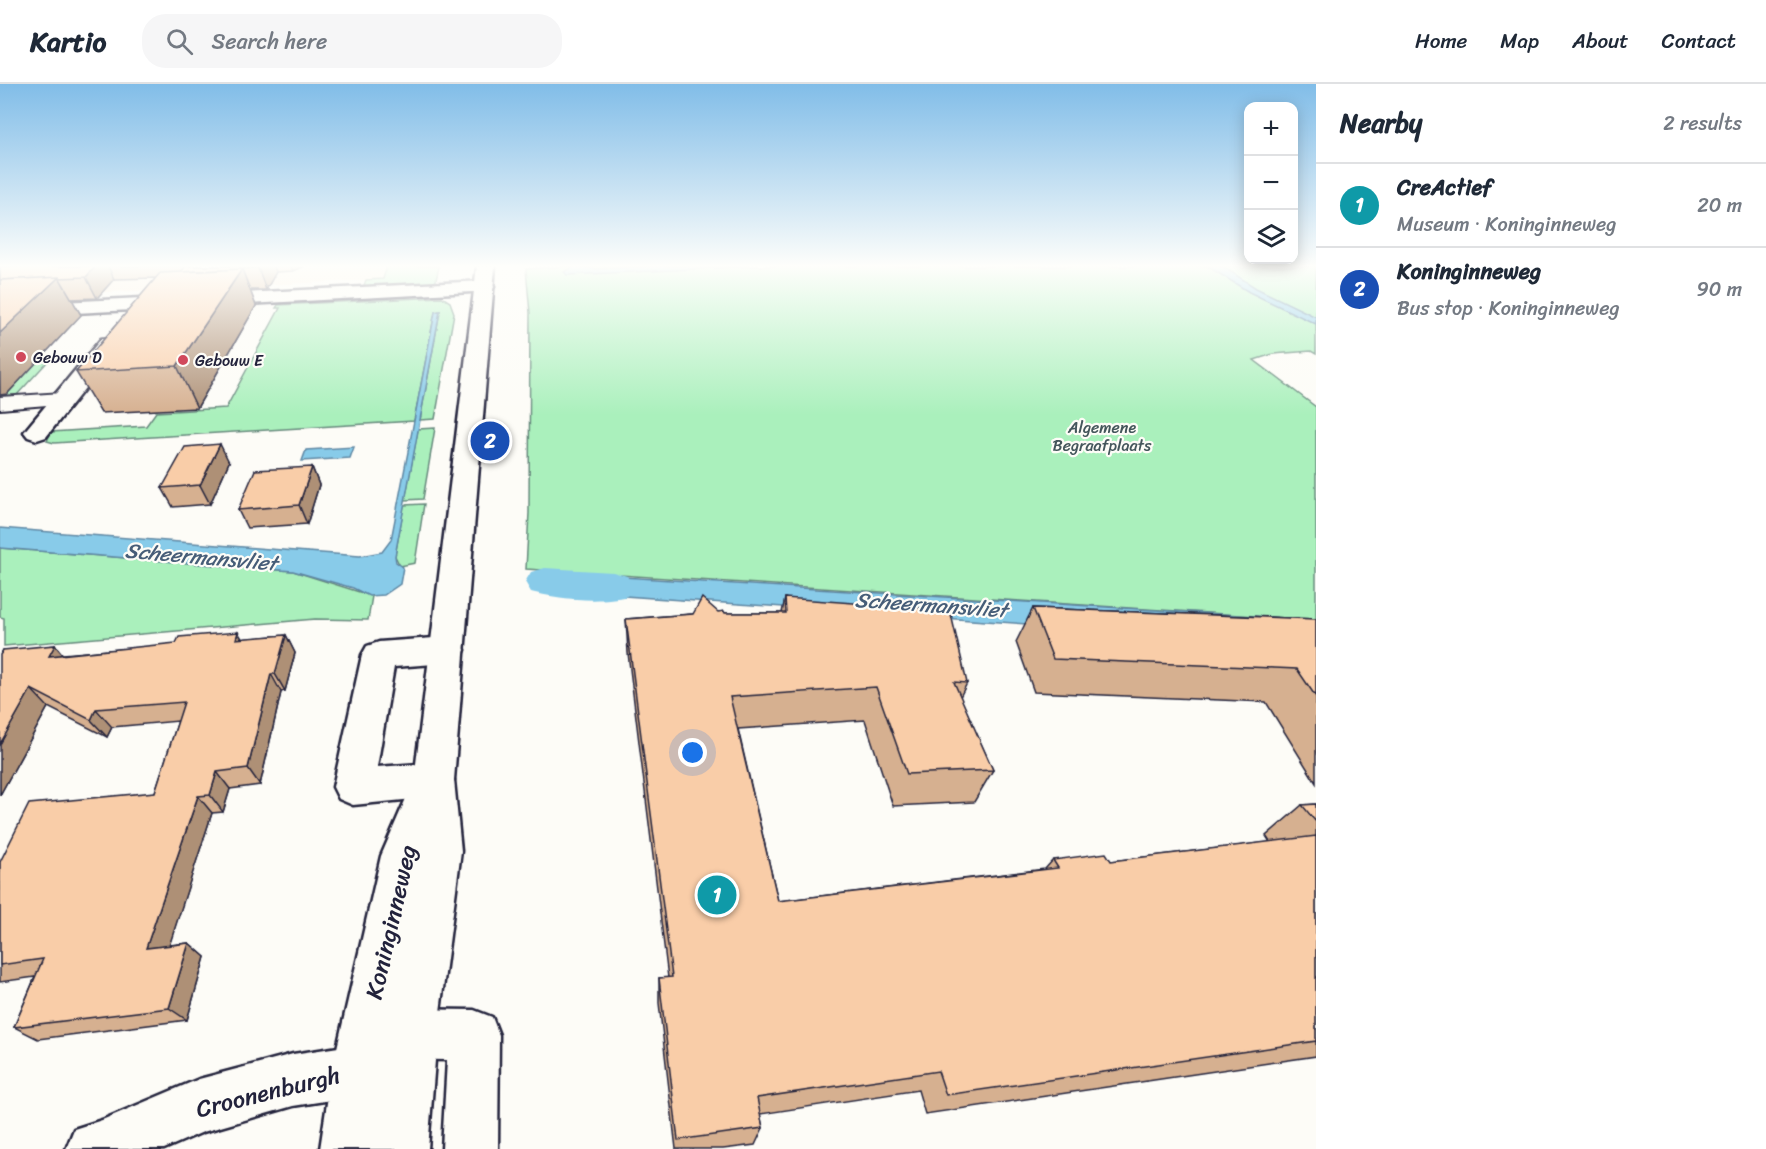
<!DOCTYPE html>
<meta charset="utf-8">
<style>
body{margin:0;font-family:Sriracha,sans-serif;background:#f6f6f7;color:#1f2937}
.controls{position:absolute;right:18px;top:18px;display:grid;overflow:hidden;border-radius:12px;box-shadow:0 3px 15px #0003}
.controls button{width:54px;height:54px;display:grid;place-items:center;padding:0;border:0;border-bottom:2px solid #e0e1e3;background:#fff;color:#1f2937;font:30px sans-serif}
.you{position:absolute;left:693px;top:669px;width:21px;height:21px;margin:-15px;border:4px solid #fff;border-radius:50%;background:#1a73e8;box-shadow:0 0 0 9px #1a73e833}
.badge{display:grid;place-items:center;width:39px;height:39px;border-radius:50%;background:#db2777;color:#fff;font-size:20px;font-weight:700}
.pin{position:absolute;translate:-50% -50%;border:3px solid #fff;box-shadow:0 2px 6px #0006}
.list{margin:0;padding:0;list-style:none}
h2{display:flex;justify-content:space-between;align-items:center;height:78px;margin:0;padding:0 24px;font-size:26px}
h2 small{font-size:20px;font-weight:400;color:#747a83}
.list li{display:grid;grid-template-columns:39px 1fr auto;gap:18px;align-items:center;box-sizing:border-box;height:84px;padding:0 24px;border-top:2px solid #e0e1e3}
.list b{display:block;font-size:22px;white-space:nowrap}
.list p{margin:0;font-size:20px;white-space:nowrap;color:#747a83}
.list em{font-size:20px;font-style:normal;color:#747a83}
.icon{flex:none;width:33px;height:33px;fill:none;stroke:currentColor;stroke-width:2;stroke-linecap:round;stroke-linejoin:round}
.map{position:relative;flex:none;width:1316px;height:1065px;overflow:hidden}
header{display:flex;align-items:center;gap:36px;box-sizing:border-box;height:84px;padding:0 30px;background:#fff;border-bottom:2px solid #e0e1e3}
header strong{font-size:28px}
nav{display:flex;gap:33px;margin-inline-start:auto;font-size:21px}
.search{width:420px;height:54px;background:#f6f6f7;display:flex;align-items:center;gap:15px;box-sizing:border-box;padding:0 21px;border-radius:24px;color:#747a83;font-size:22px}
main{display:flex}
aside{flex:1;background:#fff}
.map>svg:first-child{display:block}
.built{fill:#fceedf}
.green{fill:#aaf0bc;stroke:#66897c;stroke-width:1.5}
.water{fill:#88cbe9;stroke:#5f87a3;stroke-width:1.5}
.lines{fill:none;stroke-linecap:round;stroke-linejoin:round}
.canal{fill:#88cbe9;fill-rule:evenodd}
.pedestrian-casing{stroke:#22223b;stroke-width:4}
.minor-casing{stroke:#22223b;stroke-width:5}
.tertiary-casing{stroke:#22223b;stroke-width:5}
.secondary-casing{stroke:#22223b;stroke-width:5}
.pedestrian{fill:#fdfcf7;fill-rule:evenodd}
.minor{fill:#fdfcf7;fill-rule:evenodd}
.tertiary{fill:#fdfcf7;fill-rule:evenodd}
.secondary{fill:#fdfcf7;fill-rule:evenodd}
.wall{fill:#d6b090;stroke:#22223b;stroke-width:1.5}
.shaded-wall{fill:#ae9076;stroke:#22223b;stroke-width:1.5}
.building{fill:#f9cda8;stroke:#22223b;stroke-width:1.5}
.poi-dot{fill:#d1495b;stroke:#fdfcf7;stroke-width:2}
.labels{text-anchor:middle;stroke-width:4.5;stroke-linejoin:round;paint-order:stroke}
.far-poi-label{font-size:16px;fill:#22223b;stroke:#fdfcf7;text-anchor:start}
.far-park-label{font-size:16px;fill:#44565b;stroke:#fdfcf7}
.water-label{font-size:21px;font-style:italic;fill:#465d78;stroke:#fdfcf7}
.near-street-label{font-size:24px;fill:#22223b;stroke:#fdfcf7}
</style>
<header>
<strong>Kartio</strong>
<div class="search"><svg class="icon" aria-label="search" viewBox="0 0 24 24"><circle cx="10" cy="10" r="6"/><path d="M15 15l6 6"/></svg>Search here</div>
<nav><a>Home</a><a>Map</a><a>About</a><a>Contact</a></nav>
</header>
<main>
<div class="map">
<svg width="1316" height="1065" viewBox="0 0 1316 1065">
<rect width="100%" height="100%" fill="#fdfcf7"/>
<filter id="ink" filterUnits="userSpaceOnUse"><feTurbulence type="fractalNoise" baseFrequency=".0167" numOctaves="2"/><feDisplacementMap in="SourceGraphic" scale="12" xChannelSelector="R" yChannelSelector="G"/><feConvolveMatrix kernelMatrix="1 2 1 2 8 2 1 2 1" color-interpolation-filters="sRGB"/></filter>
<g filter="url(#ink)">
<polygon class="built" points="0,182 439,182 436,193 0,213"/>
<g class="green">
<polygon points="387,182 439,182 435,201 363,204 366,196 383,195"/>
<polygon points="569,182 1316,182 1316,270 1311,267 1273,270 1254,276 1316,323 1316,536 526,485 529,429 530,229 526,185"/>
<polygon points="442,213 450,218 454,229 435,335 420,336 440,227 435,228 414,337 54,359 47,357 51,348 146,342 156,328 226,324 280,224 276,224 278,221"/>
<polygon points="50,275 14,314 0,314 0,303 39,276"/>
<polygon points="435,344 423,415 405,416 418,345"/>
<polygon points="424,420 415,479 400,482 395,472 404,421"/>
<polygon points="0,464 293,487 372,512 368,536 315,535 4,562 4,534 0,533"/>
</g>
<g class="water">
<polygon points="575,182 596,185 656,182 759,182 567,191 564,188"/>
<polygon points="1207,182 1222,182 1256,204 1316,233 1316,240 1249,208"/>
<polygon points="440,227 395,472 396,478 403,483 400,500 384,511 369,512 353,504 293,487 0,464 0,444 360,472 382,468 391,456 435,228"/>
<polygon points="354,363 350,374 302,377 306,366"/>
<polygon points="559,489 1316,536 1316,560 553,507"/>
</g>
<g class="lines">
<path class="canal" d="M 545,484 L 613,488 L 627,492 L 633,502 L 627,512 C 601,519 557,515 531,508 L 525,498 L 531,488 Z"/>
<g class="pedestrian-casing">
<polygon id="pedestrian" points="63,309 70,311 72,315 70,319 0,325 0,313"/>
</g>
<g class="minor-casing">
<g id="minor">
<polygon points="484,197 491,199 494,203 491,207 0,233 0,221"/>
<polygon points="109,254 117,255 120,260 46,353 37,356 28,353 24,348 28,343 101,255"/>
<polygon points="448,553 460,557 465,566 460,575 448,579 394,583 377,683 434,679 448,684 454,696 448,708 434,713 353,721 339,715 333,703 362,571 367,562 379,558"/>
<polygon points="394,925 474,926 492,933 499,951 498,1065 442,1065 447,976 394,975 376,968 369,950 376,932"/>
</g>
</g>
<g class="tertiary-casing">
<path id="tertiary" d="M 358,960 C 381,970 389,974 398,998 L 391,1017 L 372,1024 L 350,1013 L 293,1022 L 203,1048 L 164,1065 L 66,1065 L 74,1045 L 102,1036 L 199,995 L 293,970 Z"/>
</g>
<g class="secondary-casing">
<polygon id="secondary" points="477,182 495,182 454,696 461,767 437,951 428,1065 320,1065 332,986 381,772 414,696"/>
</g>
<use href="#pedestrian" class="pedestrian"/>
<use href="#minor" class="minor"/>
<use href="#tertiary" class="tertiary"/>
<use href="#secondary" class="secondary"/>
</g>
<g class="wall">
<polygon points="0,182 305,182 293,187 276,188 266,206 250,206 256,222 197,324 101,329 76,288 156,194 114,195 97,214 71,215 81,231 7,310 0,311"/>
<polygon points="229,378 210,420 173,423 162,404"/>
<polygon points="312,383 319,401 307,440 247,444 238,426"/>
<polygon points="785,514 967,599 960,613 993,686 974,718 893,722 865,636 738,645 778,817 1045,785 1053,776 1111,777 1270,758 1266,752 1302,721 1316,720 1316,972 925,1030 918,1006 760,1030 763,1044 755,1061 723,1065 676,1065 659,919 659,894 668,894 628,569 626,535 718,528 725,529 782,529"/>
<polygon points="1033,524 1316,535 1316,699 1266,618 1034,608 1016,558"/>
<polygon points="286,551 295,569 285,607 281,608 260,701 230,705 223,728 212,729 169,861 189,859 205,873 187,936 38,955 14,943 35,893 0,898 0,778 155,708 178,637 112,643 107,653 48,623 0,711 3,566 63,570"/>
</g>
<g class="shaded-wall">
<polygon points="96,182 108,182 114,195 97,214 86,193"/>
<polygon points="260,182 274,182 276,188 266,206 258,184"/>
<polygon points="291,182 305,182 293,187"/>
<polygon points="242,185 256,222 197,324 177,282"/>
<polygon points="59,193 81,231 7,310 0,311 0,249"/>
<polygon points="220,360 229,378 210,420 200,401"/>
<polygon points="312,383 319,401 307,440 299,421"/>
<polygon points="238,548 249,566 236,555"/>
<polygon points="286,551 295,569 285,607 275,590"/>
<polygon points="55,561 70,579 49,572"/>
<polygon points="271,590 281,608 260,701 248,684"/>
<polygon points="31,605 48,623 0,711 0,660"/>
<polygon points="96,625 112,643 107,653 91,636"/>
<polygon points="217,688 230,705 223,728 210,711"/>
<polygon points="198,712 212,729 164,878 146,864"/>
<polygon points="189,859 205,873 187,936 169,924"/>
</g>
<g class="building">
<polygon points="0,182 96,182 86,193 0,196"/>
<polygon points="186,182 260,182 258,184 181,188"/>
<polygon points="242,185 177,282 76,288 160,189"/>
<polygon points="59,193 0,249 0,196"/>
<polygon points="220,360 200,401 162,404 185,363"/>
<polygon points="312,383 299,421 238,426 255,386"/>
<polygon points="702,514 718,528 724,527 725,529 786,529 785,514 950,526 967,599 954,598 993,686 907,690 876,603 730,613 778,817 1058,784 1053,776 1106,769 1111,777 1316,752 1316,957 946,1011 938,987 757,1014 763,1044 678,1056 659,894 672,893 626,535 693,530"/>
<polygon points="1033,524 1316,535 1316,613 1297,585 1053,575"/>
<polygon points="238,548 236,555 286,551 275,590 271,590 248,684 217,688 210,711 198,712 146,864 189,859 169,924 14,943 43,875 0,881 0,778 29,720 155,708 184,618 96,625 91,636 31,605 0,660 0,571 3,566 55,561 49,572 176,559 179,553"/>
<polygon points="1316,720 1316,738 1302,721"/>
</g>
</g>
<linearGradient id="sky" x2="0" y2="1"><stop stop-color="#81bde8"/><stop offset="0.55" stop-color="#fefefb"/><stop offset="1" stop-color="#fefefb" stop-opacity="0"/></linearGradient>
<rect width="1316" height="331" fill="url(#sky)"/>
<g class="poi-dot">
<circle cx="21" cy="273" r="6"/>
<circle cx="183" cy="276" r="6"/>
</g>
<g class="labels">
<g class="far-poi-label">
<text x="33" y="279">Gebouw D</text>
<text x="195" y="282">Gebouw E</text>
</g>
<g class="far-park-label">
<text x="1102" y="349">Algemene<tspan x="1102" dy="18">Begraafplaats</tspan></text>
</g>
<g class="water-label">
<text transform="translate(201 473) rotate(5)" y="7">Scheermansvliet</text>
<text transform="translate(931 521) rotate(4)" y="7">Scheermansvliet</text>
</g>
<g class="near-street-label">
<text transform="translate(391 838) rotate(-77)" y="8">Koninginneweg</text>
<text transform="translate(268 1008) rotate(-14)" y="8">Croonenburgh</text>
</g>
</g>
</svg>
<div class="controls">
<button>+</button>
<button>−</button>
<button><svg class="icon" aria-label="layers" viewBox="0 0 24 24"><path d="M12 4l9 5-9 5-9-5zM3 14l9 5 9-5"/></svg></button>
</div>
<div class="you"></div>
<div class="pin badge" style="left:717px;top:811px;background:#0f9aa8">1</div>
<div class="pin badge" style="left:490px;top:357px;background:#1a4fb4">2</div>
</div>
<aside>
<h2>Nearby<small>2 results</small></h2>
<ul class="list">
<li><span class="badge" style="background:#0f9aa8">1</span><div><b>CreActief</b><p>Museum · Koninginneweg</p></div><em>20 m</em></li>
<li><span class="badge" style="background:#1a4fb4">2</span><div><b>Koninginneweg</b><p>Bus stop · Koninginneweg</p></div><em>90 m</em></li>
</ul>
</aside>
</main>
